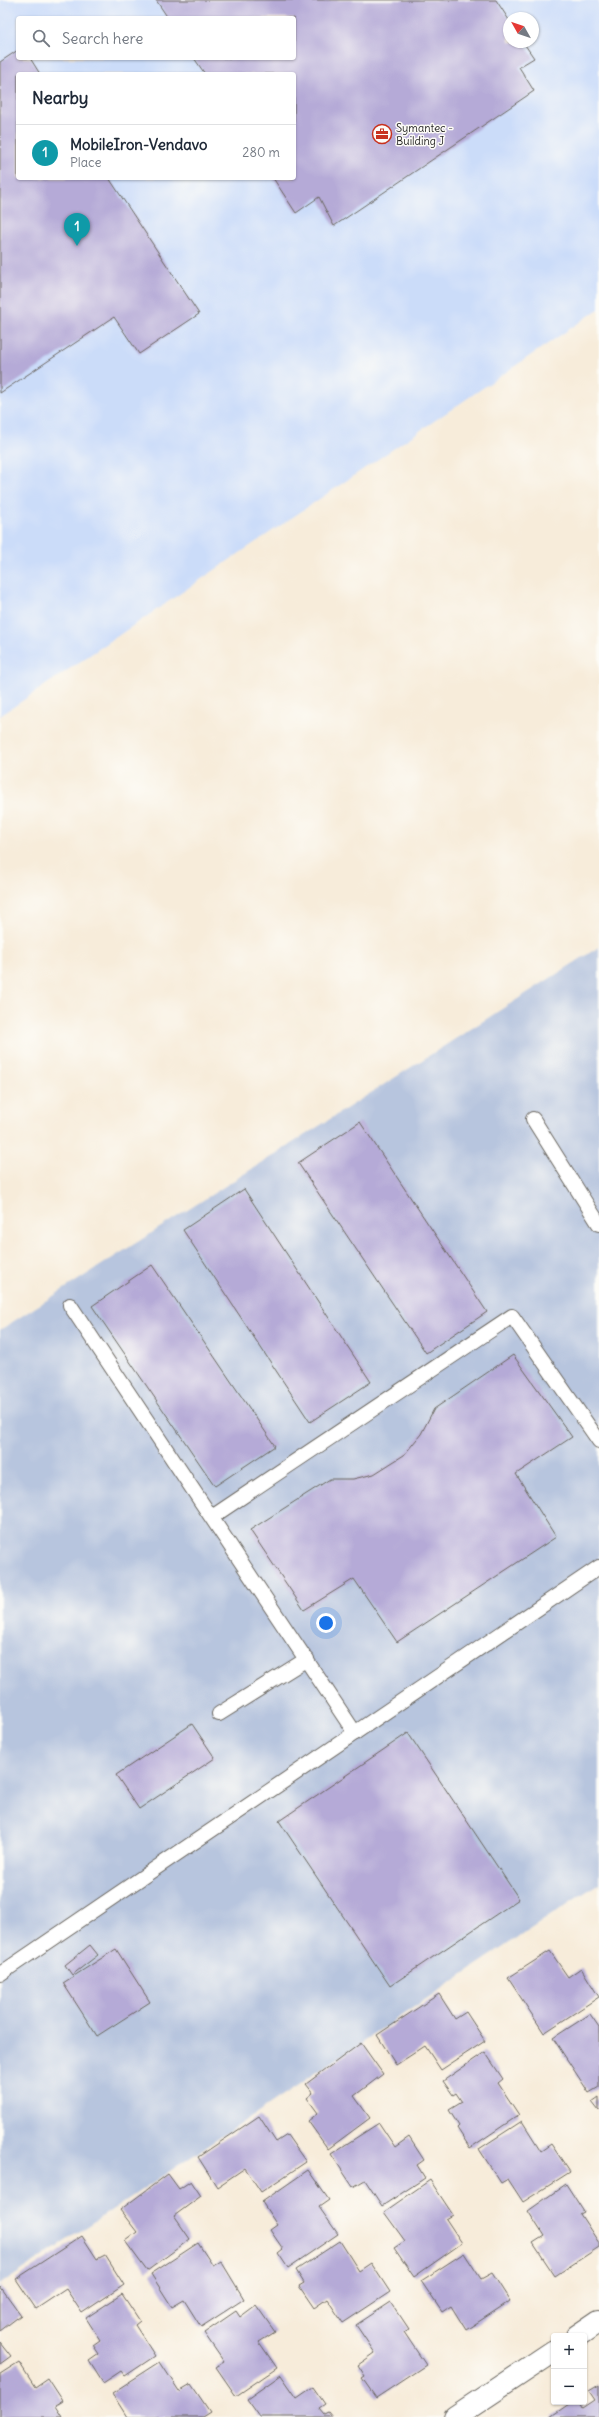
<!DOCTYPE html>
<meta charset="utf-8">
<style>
body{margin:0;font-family:Delius,sans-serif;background:#f6f6f7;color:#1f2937}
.controls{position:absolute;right:12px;bottom:12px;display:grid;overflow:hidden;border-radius:4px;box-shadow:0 1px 3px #0004}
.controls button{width:36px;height:36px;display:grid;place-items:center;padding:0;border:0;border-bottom:1px solid #e0e1e3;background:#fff;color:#1f2937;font:20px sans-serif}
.compass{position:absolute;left:503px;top:12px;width:36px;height:36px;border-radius:50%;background:#fff;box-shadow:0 1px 3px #0004;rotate:310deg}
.you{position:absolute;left:326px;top:1623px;width:14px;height:14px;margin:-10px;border:3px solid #fff;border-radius:50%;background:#1a73e8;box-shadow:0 0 0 6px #1a73e833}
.badge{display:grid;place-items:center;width:26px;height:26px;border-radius:50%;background:#c8321e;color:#fff;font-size:13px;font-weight:700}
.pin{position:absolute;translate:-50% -33px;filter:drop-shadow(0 1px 2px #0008)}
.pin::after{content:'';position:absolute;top:21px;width:14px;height:12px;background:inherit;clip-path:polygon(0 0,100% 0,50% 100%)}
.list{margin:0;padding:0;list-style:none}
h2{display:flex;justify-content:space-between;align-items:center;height:52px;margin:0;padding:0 16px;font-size:17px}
h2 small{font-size:13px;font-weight:400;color:#747a83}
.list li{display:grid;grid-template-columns:26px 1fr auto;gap:12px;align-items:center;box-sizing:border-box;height:56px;padding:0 16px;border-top:1px solid #e0e1e3}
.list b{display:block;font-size:15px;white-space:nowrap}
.list p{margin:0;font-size:13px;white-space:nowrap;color:#747a83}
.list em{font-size:13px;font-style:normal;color:#747a83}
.icon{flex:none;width:22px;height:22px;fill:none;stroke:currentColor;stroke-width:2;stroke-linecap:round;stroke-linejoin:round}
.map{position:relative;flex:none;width:599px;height:2417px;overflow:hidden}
.search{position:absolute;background:#fff;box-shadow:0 1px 3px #0004;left:16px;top:16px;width:280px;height:44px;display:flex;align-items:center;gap:10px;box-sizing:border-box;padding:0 14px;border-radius:4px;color:#747a83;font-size:15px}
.panel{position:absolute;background:#fff;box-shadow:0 1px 3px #0004;left:16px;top:72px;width:280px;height:108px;border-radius:4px}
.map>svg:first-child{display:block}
.built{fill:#cbdcf9;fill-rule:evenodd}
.industrial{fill:#b7c5de}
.building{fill:#b5aad7}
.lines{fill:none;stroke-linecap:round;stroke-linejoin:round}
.lane-casing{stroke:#69655e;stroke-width:16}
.street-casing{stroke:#69655e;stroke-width:24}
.lane{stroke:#fff;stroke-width:14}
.street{stroke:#fff;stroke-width:22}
.labels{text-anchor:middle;stroke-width:3;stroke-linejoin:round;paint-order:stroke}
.poi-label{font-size:11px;fill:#1c1c1c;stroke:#fdfcf7;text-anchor:start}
</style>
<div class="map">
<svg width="599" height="2417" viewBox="0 0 599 2417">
<rect width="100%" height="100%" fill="#fdfcf7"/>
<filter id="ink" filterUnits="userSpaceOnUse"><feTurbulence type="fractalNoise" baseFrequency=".025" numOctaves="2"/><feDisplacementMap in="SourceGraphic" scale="8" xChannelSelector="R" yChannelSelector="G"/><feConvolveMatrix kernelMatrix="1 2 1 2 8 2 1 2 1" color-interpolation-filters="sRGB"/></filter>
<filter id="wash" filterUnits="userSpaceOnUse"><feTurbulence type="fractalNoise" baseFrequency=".012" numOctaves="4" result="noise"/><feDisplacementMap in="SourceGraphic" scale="16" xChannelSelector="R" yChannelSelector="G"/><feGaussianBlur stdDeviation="0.9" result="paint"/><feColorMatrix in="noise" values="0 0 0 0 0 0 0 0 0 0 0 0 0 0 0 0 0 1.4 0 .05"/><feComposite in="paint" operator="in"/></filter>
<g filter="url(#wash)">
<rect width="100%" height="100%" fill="#f7ecda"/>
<path class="built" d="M 0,0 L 599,0 L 599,309 L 0,716 ZM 18,18 L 294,18 L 294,58 L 18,58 ZM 509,18 L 533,18 L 533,42 L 509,42 ZM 18,74 L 294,74 L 294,178 L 18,178 Z"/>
<polygon class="industrial" points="599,947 599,1883 0,2285 0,1330"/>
<g id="blocks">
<g class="building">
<polygon points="156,0 496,0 509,20 509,42 523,42 534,58 519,67 534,91 334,226 319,197 296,213 273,178 294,178 294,74 205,74 194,58 294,58 294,18 168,18"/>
<polygon points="18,50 18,58 30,58 40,74 18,74 18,178 109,178 199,314 139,354 114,317 0,393 0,62"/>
<polygon points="360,1122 487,1312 426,1353 298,1163"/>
<polygon points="244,1189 371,1382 310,1422 183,1230"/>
<polygon points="152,1265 275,1446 215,1486 92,1306"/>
<polygon points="513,1355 572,1437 516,1474 556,1537 397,1642 354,1579 304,1610 250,1530 330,1479 353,1479 374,1474 404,1455 421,1434 434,1409"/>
<polygon points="192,1724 215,1758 139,1809 116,1775"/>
<polygon points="408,1733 519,1899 390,1986 279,1821"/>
<polygon points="90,1945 98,1955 72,1975 65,1965"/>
<polygon points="116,1949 150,2002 97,2036 63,1983"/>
<polygon points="550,1951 568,1977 581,1968 599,1997 544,2033 508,1978"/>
<polygon points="439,1994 455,2019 466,2012 485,2041 441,2070 425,2046 396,2065 377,2035"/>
<polygon points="590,2014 599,2027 599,2087 589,2093 553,2038"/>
<polygon points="361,2043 383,2074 354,2096 370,2118 328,2149 308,2121 318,2113 307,2098 313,2093 306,2084"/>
<polygon points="485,2052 503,2079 498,2083 519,2115 470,2148 457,2128 459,2126 449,2110 462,2102 456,2093 453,2095 443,2081"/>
<polygon points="599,2097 599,2111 592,2102"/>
<polygon points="259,2116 276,2142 287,2135 306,2162 261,2192 245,2168 217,2187 198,2157"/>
<polygon points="522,2121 541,2151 551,2144 570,2172 523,2202 508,2179 501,2183 479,2149"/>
<polygon points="379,2123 395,2147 409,2137 424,2160 417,2165 425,2178 382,2206 365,2180 353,2187 331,2154"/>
<polygon points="308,2170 329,2200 319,2207 338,2234 288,2268 278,2253 283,2249 270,2230 277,2225 262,2202"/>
<polygon points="168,2174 179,2189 191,2181 201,2196 174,2216 190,2239 147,2271 125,2241 137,2232 120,2210"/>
<polygon points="430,2180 453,2215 446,2219 462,2243 414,2277 394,2248 405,2241 384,2212"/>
<polygon points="566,2184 584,2212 580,2214 599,2243 599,2247 555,2276 533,2243 544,2236 528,2211"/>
<polygon points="82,2236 97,2259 105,2255 124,2285 82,2313 66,2289 36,2309 16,2279"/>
<polygon points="340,2241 359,2271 371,2263 390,2292 343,2323 327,2299 314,2308 299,2286 304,2283 296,2270"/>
<polygon points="198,2243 213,2266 221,2261 244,2299 201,2327 184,2300 172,2307 151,2274"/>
<polygon points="464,2253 481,2279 492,2273 510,2301 466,2330 451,2306 442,2312 421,2281"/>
<polygon points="0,2286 21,2315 0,2331"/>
<polygon points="122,2294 140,2321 135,2325 155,2356 125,2376 121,2371 103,2383 89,2361 99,2354 93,2345 100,2340 86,2318"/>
<polygon points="391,2302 409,2329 404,2332 426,2365 376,2398 362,2378 365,2376 358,2365 375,2353 356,2325"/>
<polygon points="256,2305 275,2332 259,2342 277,2368 236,2396 216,2367 224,2362 204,2333 236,2311 240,2317"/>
<polygon points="0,2342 11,2356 0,2364"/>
<polygon points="19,2362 35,2387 48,2378 63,2401 55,2406 62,2417 0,2417 0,2374"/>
<polygon points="160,2362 179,2391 191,2384 210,2412 202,2417 127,2417 112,2393"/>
<polygon points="281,2375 297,2398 313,2387 325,2404 319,2408 324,2414 328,2412 332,2417 260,2417 247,2399"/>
<polygon points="599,2385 599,2417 551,2417 573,2402 580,2402 583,2408 595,2400 589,2391"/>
</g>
</g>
</g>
<g filter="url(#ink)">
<use href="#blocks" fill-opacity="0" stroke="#69655e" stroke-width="1"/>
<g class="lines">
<g class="lane-casing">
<g id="lane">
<polyline points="533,1119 599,1224"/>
<polyline points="70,1305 355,1733"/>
<polyline points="212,1517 512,1316 599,1441"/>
<polyline points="219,1714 307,1659"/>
<polyline points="0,1974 599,1567"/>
</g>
</g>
<g class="street-casing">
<g id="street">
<polyline points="577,2336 599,2321"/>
<polyline points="455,2417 554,2351"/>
</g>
</g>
<use href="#lane" class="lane"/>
<use href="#street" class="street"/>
</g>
</g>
<defs>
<g id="office-ring" transform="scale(1)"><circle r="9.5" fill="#fdfcf7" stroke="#c8321e" stroke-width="1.5"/><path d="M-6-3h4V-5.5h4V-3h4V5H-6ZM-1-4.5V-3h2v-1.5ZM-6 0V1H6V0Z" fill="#c8321e"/></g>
</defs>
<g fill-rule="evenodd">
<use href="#office-ring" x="382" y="134"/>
</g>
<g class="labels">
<g class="poi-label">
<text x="396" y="132">Symantec -<tspan x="396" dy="13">Building J</tspan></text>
</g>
</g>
</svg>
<div class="controls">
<button>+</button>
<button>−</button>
</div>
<svg class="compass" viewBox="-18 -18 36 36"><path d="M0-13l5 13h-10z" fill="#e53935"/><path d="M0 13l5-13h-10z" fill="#747a83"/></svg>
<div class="you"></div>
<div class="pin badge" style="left:77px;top:246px;background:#0f9aa8">1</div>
<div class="search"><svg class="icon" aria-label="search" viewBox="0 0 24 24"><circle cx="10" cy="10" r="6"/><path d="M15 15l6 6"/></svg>Search here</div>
<section class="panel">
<h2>Nearby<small></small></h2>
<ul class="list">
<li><span class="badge" style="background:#0f9aa8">1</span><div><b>MobileIron-Vendavo</b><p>Place</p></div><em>280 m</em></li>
</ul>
</section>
</div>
